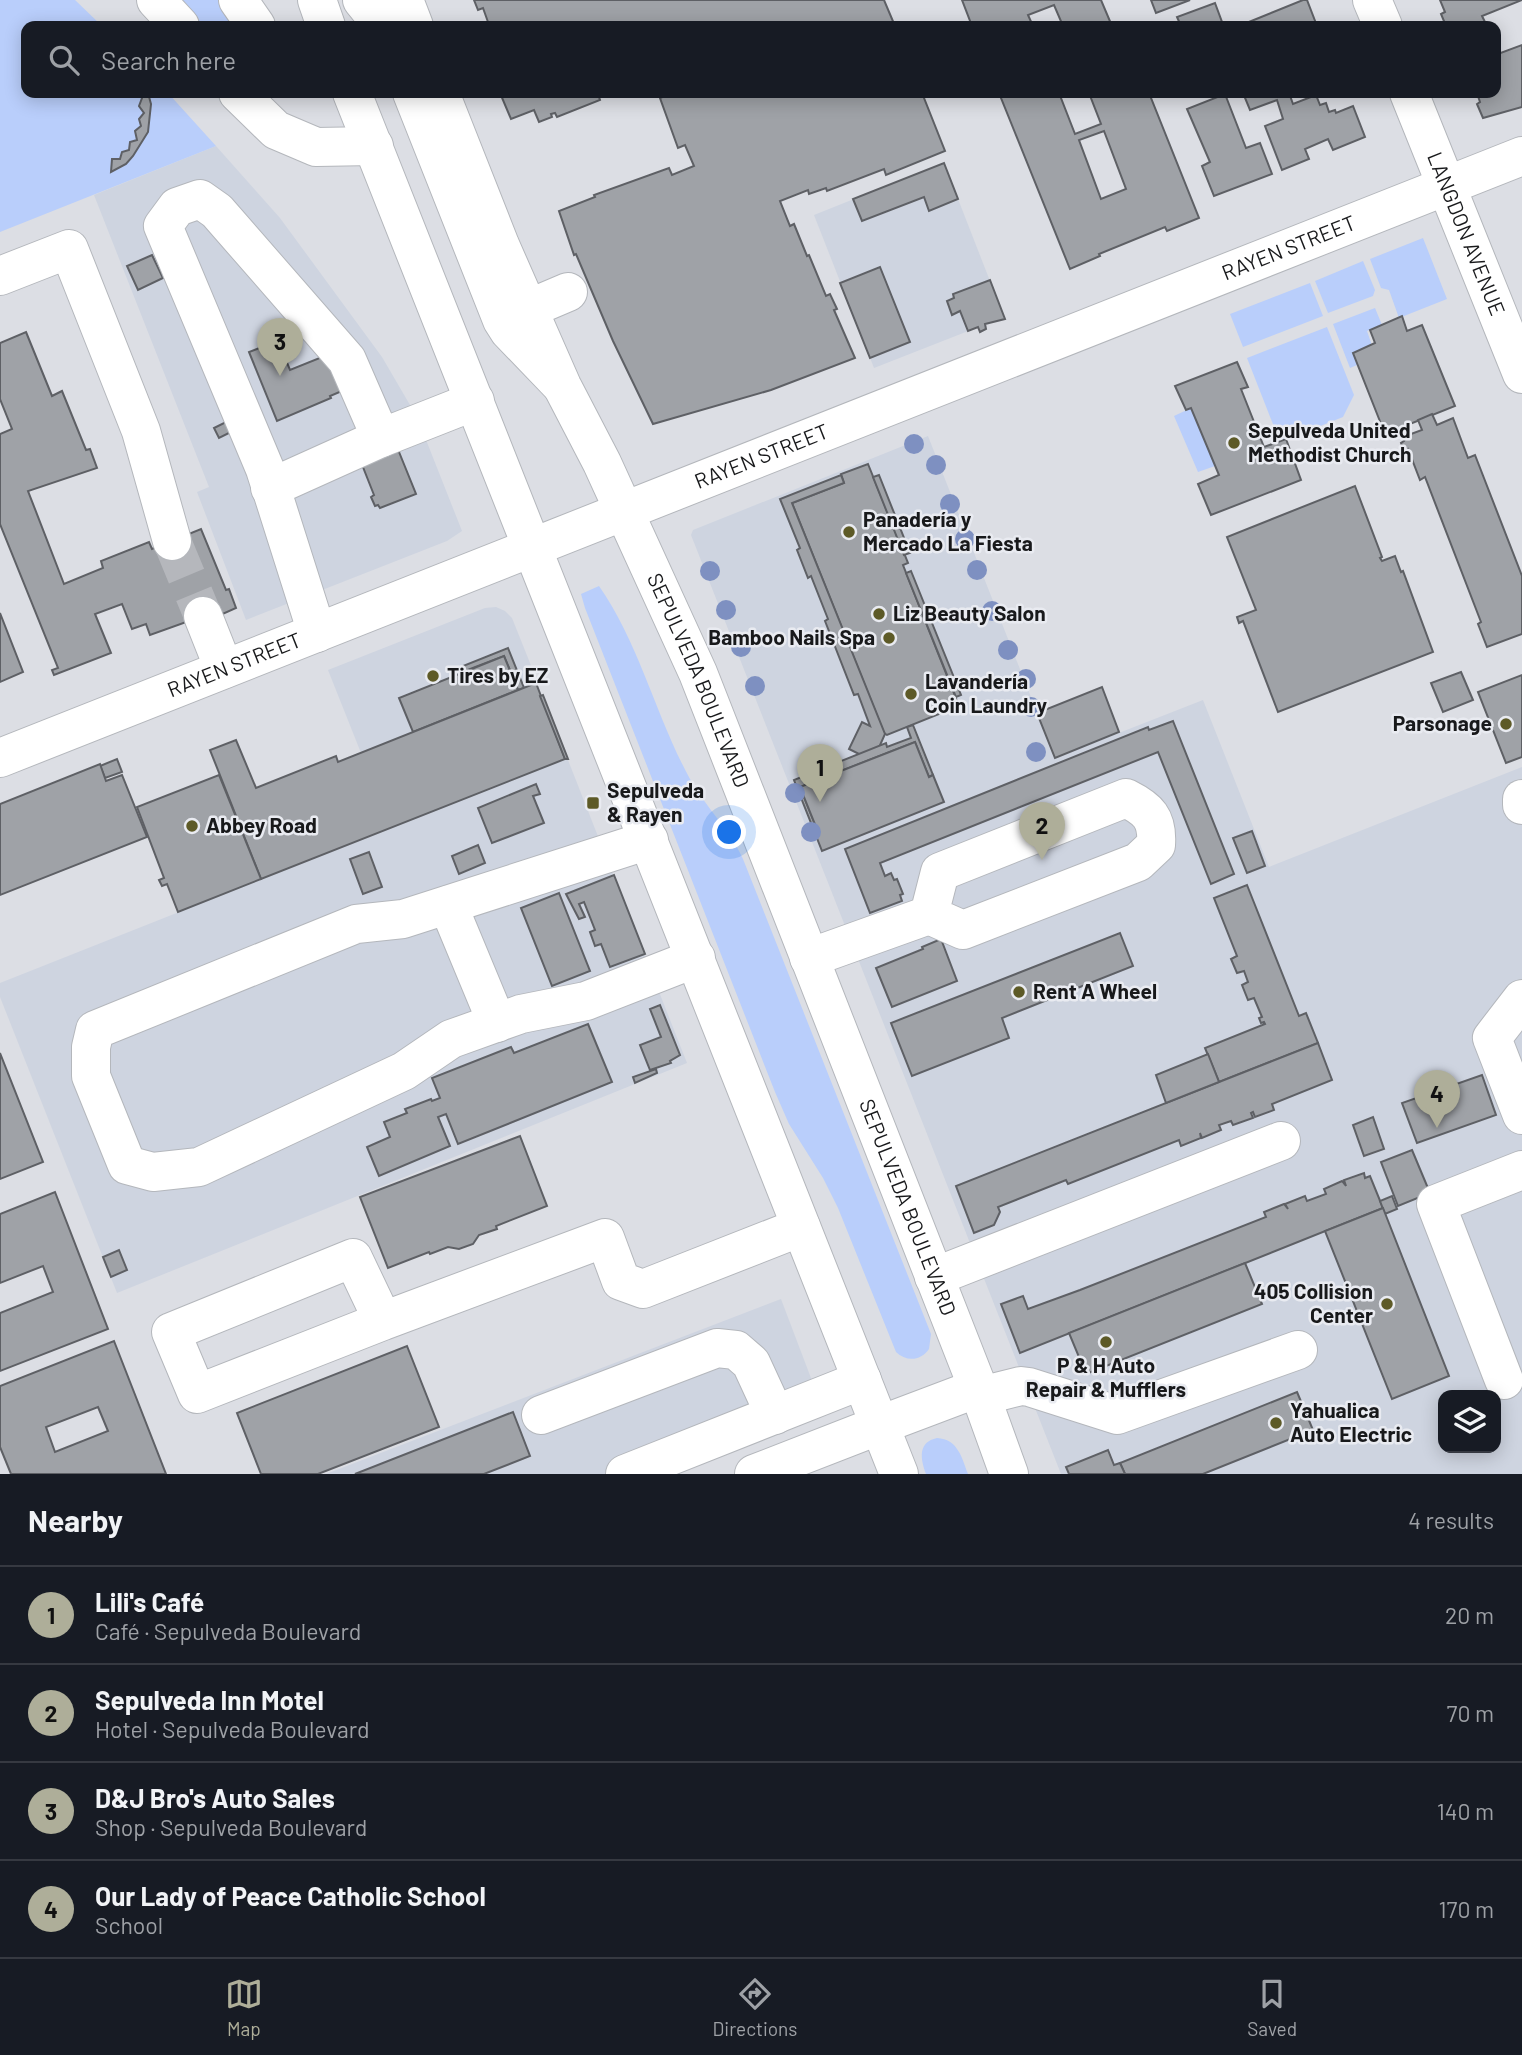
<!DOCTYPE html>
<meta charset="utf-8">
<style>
body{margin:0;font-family:Barlow,sans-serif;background:#20242c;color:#f1f3f6}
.controls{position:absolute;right:21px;bottom:21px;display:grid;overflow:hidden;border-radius:14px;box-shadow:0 4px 18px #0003}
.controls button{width:63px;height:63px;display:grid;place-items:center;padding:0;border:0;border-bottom:2px solid #363941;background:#171b24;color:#f1f3f6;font:35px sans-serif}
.you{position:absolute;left:730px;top:833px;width:24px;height:24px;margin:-18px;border:5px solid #fff;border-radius:50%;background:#1a73e8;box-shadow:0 0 0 10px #1a73e833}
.badge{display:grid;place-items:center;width:46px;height:46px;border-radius:50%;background:#aeae99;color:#111;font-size:23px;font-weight:700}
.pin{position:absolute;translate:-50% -58px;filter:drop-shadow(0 2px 4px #0008)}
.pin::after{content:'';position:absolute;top:37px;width:24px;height:21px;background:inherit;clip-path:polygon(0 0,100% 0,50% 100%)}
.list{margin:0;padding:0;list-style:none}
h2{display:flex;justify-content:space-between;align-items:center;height:91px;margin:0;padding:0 28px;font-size:30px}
h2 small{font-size:23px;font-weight:400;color:#9ea1a6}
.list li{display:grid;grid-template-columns:46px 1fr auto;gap:21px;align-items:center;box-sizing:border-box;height:98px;padding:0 28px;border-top:2px solid #363941}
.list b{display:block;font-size:26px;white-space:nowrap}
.list p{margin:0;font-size:23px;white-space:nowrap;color:#9ea1a6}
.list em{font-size:23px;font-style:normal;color:#9ea1a6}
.icon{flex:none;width:38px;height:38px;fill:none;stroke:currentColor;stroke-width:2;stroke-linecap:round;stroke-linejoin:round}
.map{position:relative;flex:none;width:1522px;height:1474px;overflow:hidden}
.search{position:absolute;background:#171b24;box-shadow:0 4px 18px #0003;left:21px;right:21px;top:21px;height:77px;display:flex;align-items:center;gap:18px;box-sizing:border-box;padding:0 24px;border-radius:14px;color:#9ea1a6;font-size:26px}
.sheet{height:483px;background:#171b24}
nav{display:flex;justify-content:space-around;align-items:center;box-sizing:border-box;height:98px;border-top:2px solid #363941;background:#171b24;font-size:19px;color:#9ea1a6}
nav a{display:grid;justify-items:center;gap:4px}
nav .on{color:#aeae99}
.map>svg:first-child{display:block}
.built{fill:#ced4e0;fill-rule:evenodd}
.green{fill:#b9cefb}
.building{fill:#9fa2a7;stroke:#5e6065;stroke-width:2;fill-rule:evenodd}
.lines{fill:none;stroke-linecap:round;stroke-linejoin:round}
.minor-tunnel{stroke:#b5b7bc;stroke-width:38;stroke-dasharray:38 19;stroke-linecap:butt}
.minor-casing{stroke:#b4b7bc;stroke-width:40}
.major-casing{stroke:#b4b7bc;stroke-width:40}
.minor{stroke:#fff;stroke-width:38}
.major{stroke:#fff;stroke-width:38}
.tree{fill:#7e90c1}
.poi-dot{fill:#5d5a27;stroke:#e9ebf1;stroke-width:2.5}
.labels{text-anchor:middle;stroke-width:5;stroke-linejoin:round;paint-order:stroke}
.street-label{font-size:21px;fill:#18191b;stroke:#e9ebf1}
.poi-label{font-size:21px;font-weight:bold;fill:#18191b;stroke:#e9ebf1;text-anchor:start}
</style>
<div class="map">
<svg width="1522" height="1474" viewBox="0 0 1522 1474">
<rect width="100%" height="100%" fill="#dcdee4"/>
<g class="built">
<polygon points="216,146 280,218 382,357 417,417 462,531 447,541 246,620 197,492 209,487 94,195"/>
<polygon points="944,163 1004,317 874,368 814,215"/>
<path d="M 928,436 L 1055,758 L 1203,700 L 1269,867 L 1522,767 L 1522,1474 L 1061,1474 L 691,535 L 693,530 ZM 1443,1395 L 1496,1395 L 1496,1448 L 1443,1448 Z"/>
<polygon points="496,607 505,611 512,618 538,683 361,753 328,670 485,608"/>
<polygon points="565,759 568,760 687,1063 117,1293 0,997 0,983"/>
<polygon points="781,1299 825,1415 677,1474 326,1474"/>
</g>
<g class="green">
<polygon points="0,0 75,0 102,26 26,26 26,93 168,93 216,146 0,232"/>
<polygon points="171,0 224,0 243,26 196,26"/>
<polygon points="1423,238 1447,299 1399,318 1389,290 1381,288 1370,259"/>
<polygon points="1363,261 1375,290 1373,296 1328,313 1315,281"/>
<polygon points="1310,283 1323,316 1243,347 1230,314"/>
<polygon points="1375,308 1382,325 1367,331 1376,357 1350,368 1333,324"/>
<polygon points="1327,327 1354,395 1343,417 1280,442 1247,358"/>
<polygon points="1191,408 1215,466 1198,472 1174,416"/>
<path d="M 599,586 C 640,645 656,717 690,779 C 706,808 730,829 743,859 L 931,1334 L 929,1349 C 921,1361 906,1362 896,1352 L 838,1208 L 823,1178 L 789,1124 L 775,1092 L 585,608 L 581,594 Z"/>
<path d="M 937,1438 C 958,1439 962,1458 968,1474 L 926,1474 C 920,1458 918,1442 937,1438 Z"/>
</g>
<g class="building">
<polygon points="474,0 884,0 895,26 483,26 482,24 488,22 483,8 478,10"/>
<polygon points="962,0 1101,0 1112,26 1063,26 1054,5 1028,15 1033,26 972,26"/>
<polygon points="1151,0 1190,0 1156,13"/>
<polygon points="1303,0 1307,0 1317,26 1239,26"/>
<polygon points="1440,0 1522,0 1482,16 1487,26 1446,26 1441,14 1445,12"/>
<polygon points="1215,3 1222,22 1211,26 1181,26 1177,17"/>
<polygon points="1522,45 1522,107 1483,118 1477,104 1480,102 1477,93 1496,93 1496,49 1498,54"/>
<polygon points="136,93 148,93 151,104 148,132 133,156 126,164 111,172 112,159 120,159 122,152 129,150 130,142 137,140 135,131 141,126 139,119 144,113 139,106 142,98"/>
<polygon points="500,93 609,93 599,97 600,100 557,117 555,113 551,114 552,117 539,122 534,110 511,119"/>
<polygon points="663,93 922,93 945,151 886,175 884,169 827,191 826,188 809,194 808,190 780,201 790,226 794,224 807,256 809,255 826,296 830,294 837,309 834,310 855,358 771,390 653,424 613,341 576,254 574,255 559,211 595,197 594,195 669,168 672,175 694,166 685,145 678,148 660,98 665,96"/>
<path d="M 999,93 L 1059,93 L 1075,134 L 1101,124 L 1089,93 L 1149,93 L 1199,218 L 1167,231 L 1165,227 L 1099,254 L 1100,256 L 1070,269 ZM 1104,131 L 1126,189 L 1101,199 L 1079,140 Z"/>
<polygon points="1243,93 1277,93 1278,95 1289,93 1293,104 1316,95 1320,105 1326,103 1329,112 1335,110 1336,113 1353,106 1365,137 1333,150 1328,139 1305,149 1309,159 1282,170 1265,126 1283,119 1277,100 1250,110"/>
<polygon points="1225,94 1246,148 1260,143 1272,174 1214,196 1202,166 1210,162 1187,109"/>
<polygon points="944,163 958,199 929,211 924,197 862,221 853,199"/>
<polygon points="152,255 163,278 138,290 127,266"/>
<polygon points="880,267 910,342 870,358 840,283"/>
<polygon points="990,280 1005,319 985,324 986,329 980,332 978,327 968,331 960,311 952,315 947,301 954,298 953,294"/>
<polygon points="1402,316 1407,331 1422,325 1455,406 1385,434 1353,353 1375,343 1370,330"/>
<polygon points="26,332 52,396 62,391 86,450 90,449 97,468 28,491 64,584 103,568 101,561 149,542 152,549 201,529 226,590 229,589 236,608 216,617 214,612 150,635 146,624 132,629 122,604 95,614 111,653 54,675 52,670 58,668 0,524 0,434 12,429 0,399 0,343"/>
<polygon points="278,341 290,370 327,355 342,391 330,396 331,398 277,421 249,352"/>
<polygon points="1237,362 1248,387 1241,389 1264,447 1286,439 1301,480 1211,515 1198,484 1219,475 1191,408 1186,410 1175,386"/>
<polygon points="1432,414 1437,425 1453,418 1468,458 1475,455 1522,576 1522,634 1487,647 1478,624 1481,622 1425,477 1420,480 1408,449 1404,451 1401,443 1404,441 1403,437 1422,430 1418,420"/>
<polygon points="232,419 237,429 219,438 214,428"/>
<polygon points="397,447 416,494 380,508 378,505 375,506 371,497 374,495 361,462"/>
<polygon points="868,464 908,563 903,565 959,706 887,735 884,733 792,503 844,483 841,474"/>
<polygon points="841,475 844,483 792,503 885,734 873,761 849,749 862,722 870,726 858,694 854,695 825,621 828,619 811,576 808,578 797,550 800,548 780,499"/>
<polygon points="879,475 910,553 904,555 873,477"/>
<polygon points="1355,486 1382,557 1380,558 1382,561 1395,556 1401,572 1403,571 1433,652 1278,712 1243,621 1239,623 1237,617 1256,610 1227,537"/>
<polygon points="911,571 961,695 956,697 906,573"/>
<polygon points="0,613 23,672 0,682"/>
<polygon points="508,648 524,688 518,690 504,656 465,671 463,666"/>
<polygon points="504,656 518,690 413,732 399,698"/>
<polygon points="1461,672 1473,700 1443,712 1431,683"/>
<polygon points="1522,675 1522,757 1506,763 1478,692"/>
<polygon points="536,683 565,759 261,879 210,750 236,740 256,788 336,756 338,762"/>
<polygon points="1102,687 1119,732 1055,758 1037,713"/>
<polygon points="543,695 568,759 565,759 540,696"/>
<polygon points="1173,721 1234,874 1211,884 1158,752 880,863 885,876 891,873 894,880 897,879 903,894 900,895 902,901 870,913 845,849 1148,727 1149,730"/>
<polygon points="913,725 933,775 929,777 915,742 800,787 816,827 813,828 794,780 886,743 887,747 911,738 907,727"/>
<polygon points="915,742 929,777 933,775 944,802 822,851 813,828 816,827 800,787"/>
<polygon points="117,759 122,772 105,778 100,766"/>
<polygon points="100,764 106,781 122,775 147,837 0,895 0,804"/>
<polygon points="219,775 261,879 178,912 167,884 162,886 159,880 164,878 137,807"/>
<polygon points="536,784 540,794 533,796 544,823 492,843 478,808"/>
<polygon points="1252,831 1265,866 1247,873 1233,838"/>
<polygon points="478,845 485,863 459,874 452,856"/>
<polygon points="369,852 382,887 363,894 350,859"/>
<polygon points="614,875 645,954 610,967 601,944 595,946 590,932 595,930 584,902 579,904 585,917 579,919 566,894"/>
<polygon points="1247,885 1299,1016 1306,1013 1318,1043 1219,1082 1205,1048 1265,1024 1264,1022 1261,1023 1259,1018 1262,1017 1254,998 1248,1000 1242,985 1248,982 1244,971 1237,973 1231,959 1237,956 1214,898"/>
<polygon points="559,893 590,971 552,986 521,908"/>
<polygon points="1120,933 1133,966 1002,1018 1009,1038 912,1076 891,1023"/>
<polygon points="941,939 957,981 892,1007 876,968 923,949 922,947"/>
<polygon points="660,1005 680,1055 670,1061 671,1063 650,1070 640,1045 661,1037 650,1009"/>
<polygon points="588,1024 612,1082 458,1144 446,1114 438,1117 450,1146 379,1176 367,1147 390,1137 384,1122 407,1113 405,1109 431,1099 432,1101 440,1098 432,1078 511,1047 514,1053"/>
<polygon points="1318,1043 1332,1080 1272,1104 1274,1110 1255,1117 1253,1112 1251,1113 1253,1118 1233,1125 1231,1121 1219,1125 1221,1130 1202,1138 1200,1133 1201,1138 1181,1146 1179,1140 1068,1184 1066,1180 998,1207 1000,1212 994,1225 974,1233 956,1186"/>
<polygon points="0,1053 43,1162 0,1179"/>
<polygon points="1208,1054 1219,1082 1166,1103 1156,1075"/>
<polygon points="656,1069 657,1073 635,1083 633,1077"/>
<polygon points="1482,1075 1496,1115 1417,1143 1402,1103"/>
<polygon points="1373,1117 1384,1149 1364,1156 1353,1125"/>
<polygon points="520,1136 547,1206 496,1226 497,1229 479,1235 473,1244 459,1249 448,1247 430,1254 429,1252 388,1268 360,1197"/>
<polygon points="1412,1150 1430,1193 1398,1206 1381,1162"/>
<polygon points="1364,1173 1365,1178 1370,1176 1383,1208 1020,1353 1001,1304 1023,1296 1028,1309 1080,1290 1266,1217 1264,1212 1284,1204 1288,1209 1285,1204 1305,1196 1307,1201 1326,1194 1324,1189 1342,1181 1346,1186 1344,1180"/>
<polygon points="55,1192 108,1329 0,1371 0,1313 53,1292 43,1266 0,1283 0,1214"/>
<polygon points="1392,1196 1397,1209 1385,1214 1380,1201"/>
<polygon points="1383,1208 1449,1376 1392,1399 1325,1231"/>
<polygon points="119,1250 127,1270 111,1277 103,1257"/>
<polygon points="1245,1263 1262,1304 1086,1374 1069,1333"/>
<path d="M 114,1341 L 166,1474 L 11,1474 L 0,1447 L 0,1386 ZM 98,1407 L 108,1431 L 55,1452 L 46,1427 Z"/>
<polygon points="407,1346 439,1427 318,1474 261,1474 237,1413"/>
<polygon points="1297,1392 1313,1430 1203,1474 1125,1474 1120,1463"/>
<polygon points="513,1412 530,1456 484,1474 355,1474"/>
<polygon points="1108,1450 1114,1465 1120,1463 1125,1474 1069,1474 1066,1467"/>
</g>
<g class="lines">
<polyline class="minor-tunnel" points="172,541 203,616"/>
<g class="minor-casing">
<g id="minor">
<polyline points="156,0 180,26"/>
<polyline points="238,0 256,26"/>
<polyline points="362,0 383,26"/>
<polyline points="1372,0 1383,26"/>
<polyline points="238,93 276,130 316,147 374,146"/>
<polyline points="412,93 502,320 509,331 560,384"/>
<path id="s1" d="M 1409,93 L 1522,374"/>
<polyline points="0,276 69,249 141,431 172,541"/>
<polyline points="528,309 568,292"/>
<polyline points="270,488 381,438"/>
<polyline points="203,616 224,669"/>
<polyline points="317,633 265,469 163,226 177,207 200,199 217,211 347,360 381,438 475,401"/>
<path id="s2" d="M 0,758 L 1522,156"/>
<polyline points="1522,799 1522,805"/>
<polyline points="649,840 403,919 356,924 95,1030 91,1047 91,1076 127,1165 153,1172 199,1167 404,1071 451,1039 521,1014 586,1001 696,958"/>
<polyline points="448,905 497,1023"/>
<path d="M 809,958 L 929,915 L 963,930 L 1138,862 L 1156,845 C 1158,818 1148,809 1126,798 L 940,872 L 929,915"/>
<polyline points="1522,999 1492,1038 1522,1115"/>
<polyline points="934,1277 1281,1141"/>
<polyline points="383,1321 197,1394 171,1332 353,1258 383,1321 605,1238 621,1281 643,1289 801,1227"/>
<polyline points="1504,1380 1436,1204 1522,1170"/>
<polyline points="981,1396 1021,1386 1029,1387 1117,1415 1298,1350"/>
<polyline points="541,1415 717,1348 736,1350 751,1363 775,1415"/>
<polyline points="625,1474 862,1380"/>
<polyline points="754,1474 880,1425"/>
</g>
</g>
<g class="major-casing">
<g id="major">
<polyline points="317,0 326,26"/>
<polyline points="404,0 414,26"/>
<polyline points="352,93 899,1474"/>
<path id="s3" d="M 440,93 L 500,245 L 562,386 L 602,463 L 698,673 L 978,1388 L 1009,1474"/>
<polyline points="880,1425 978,1388"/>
</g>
</g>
<use href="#minor" class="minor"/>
<use href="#major" class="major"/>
</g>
<g class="tree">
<circle cx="914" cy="444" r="10"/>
<circle cx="936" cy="465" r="10"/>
<circle cx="950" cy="504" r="10"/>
<circle cx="965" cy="539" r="10"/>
<circle cx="977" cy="570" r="10"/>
<circle cx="710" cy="571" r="10"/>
<circle cx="726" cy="610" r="10"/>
<circle cx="992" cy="611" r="10"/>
<circle cx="741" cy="647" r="10"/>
<circle cx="1008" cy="650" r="10"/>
<circle cx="1026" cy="679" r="10"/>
<circle cx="755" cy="686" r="10"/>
<circle cx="1031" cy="707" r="10"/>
<circle cx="1036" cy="752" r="10"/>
<circle cx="795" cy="793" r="10"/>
<circle cx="811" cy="832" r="10"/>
</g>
<g class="poi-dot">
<circle cx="1234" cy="443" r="7"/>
<circle cx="849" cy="532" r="7"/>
<circle cx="879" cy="614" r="7"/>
<circle cx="889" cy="638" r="7"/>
<circle cx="433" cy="676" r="7"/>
<circle cx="911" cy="694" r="7"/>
<circle cx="1506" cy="724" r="7"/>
<rect x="586" y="796" width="14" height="14" rx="3.5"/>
<circle cx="192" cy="826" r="7"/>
<circle cx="1019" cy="992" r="7"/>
<circle cx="1387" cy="1304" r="7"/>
<circle cx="1106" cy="1342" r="7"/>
<circle cx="1276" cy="1423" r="7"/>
</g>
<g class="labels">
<g class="street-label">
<text dy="7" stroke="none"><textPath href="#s1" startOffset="152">LANGDON AVENUE</textPath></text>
<text dy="7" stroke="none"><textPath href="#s2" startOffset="1386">RAYEN STREET</textPath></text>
<text dy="7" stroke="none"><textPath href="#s2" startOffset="819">RAYEN STREET</textPath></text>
<text dy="7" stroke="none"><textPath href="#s2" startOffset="252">RAYEN STREET</textPath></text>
<text dy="7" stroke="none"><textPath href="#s3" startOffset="642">SEPULVEDA BOULEVARD</textPath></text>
<text dy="7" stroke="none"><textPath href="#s3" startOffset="1209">SEPULVEDA BOULEVARD</textPath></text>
</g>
<g class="poi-label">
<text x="1248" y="438">Sepulveda United<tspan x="1248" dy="24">Methodist Church</tspan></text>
<text x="863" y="527">Panadería y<tspan x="863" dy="24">Mercado La Fiesta</tspan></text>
<text x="893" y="621">Liz Beauty Salon</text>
<text x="875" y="645" text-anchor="end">Bamboo Nails Spa</text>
<text x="447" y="683">Tires by EZ</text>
<text x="925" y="689">Lavandería<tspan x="925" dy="24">Coin Laundry</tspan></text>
<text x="1492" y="731" text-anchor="end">Parsonage</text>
<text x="607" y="798">Sepulveda<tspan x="607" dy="24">&amp; Rayen</tspan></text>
<text x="206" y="833">Abbey Road</text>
<text x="1033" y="999">Rent A Wheel</text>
<text x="1373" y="1299" text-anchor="end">405 Collision<tspan x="1373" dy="24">Center</tspan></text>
<text x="1106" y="1373" text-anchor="middle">P &amp; H Auto<tspan x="1106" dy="24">Repair &amp; Mufflers</tspan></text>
<text x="1290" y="1418">Yahualica<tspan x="1290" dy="24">Auto Electric</tspan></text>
</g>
</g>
</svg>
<div class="controls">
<button><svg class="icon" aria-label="layers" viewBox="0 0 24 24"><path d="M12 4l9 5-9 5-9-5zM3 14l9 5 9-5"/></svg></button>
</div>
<div class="you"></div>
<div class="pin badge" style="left:820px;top:802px">1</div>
<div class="pin badge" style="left:1042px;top:860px">2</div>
<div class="pin badge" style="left:280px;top:376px">3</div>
<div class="pin badge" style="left:1437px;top:1128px">4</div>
<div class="search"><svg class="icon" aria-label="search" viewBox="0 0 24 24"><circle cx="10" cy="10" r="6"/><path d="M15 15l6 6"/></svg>Search here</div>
</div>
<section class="sheet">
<h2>Nearby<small>4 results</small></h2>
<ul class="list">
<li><span class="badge">1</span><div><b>Lili's Café</b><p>Café · Sepulveda Boulevard</p></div><em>20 m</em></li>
<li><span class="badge">2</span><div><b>Sepulveda Inn Motel</b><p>Hotel · Sepulveda Boulevard</p></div><em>70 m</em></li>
<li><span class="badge">3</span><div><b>D&amp;J Bro's Auto Sales</b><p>Shop · Sepulveda Boulevard</p></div><em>140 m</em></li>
<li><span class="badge">4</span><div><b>Our Lady of Peace Catholic School</b><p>School</p></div><em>170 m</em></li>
</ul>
</section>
<nav>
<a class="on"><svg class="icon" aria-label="map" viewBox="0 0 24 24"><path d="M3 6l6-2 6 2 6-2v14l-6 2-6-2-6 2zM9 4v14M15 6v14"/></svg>Map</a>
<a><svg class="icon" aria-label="directions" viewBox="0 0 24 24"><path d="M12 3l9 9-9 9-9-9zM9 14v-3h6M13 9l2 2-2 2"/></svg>Directions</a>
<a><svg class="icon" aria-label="saved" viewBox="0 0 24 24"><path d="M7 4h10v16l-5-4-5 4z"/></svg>Saved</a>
</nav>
